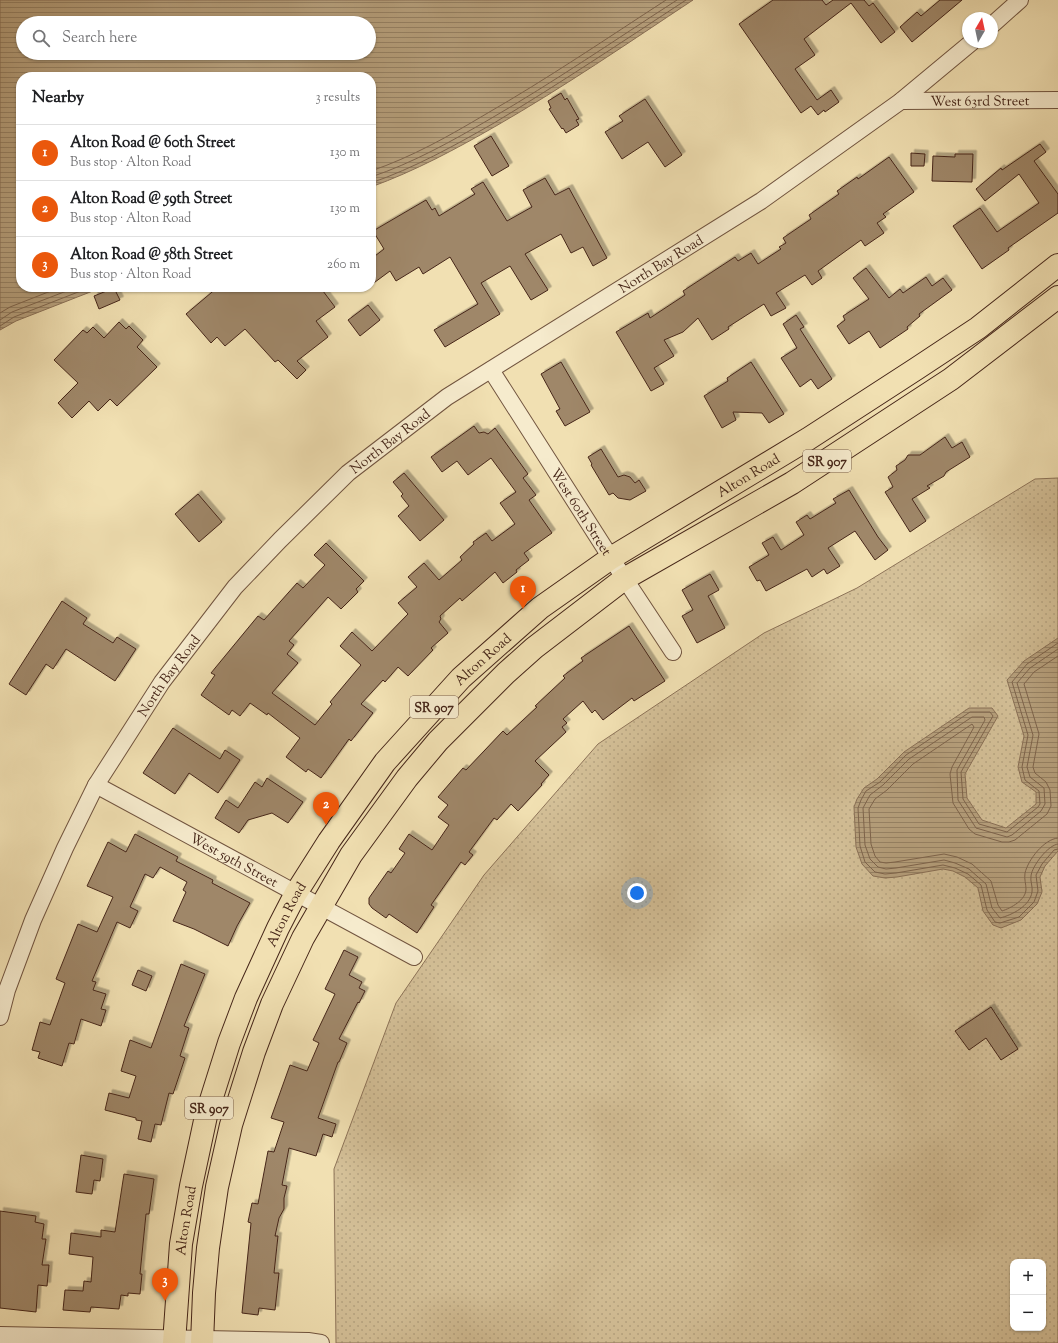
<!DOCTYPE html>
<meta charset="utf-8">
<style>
body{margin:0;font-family:"Sorts Mill Goudy",serif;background:#f2f2f2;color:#202124}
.controls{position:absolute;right:12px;bottom:12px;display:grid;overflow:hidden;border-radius:8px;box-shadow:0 1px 3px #0004}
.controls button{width:36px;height:36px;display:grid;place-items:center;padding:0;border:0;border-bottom:1px solid #e0e0e0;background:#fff;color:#202124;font:20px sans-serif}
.compass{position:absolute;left:962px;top:12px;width:36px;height:36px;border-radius:50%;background:#fff;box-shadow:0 1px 3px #0004;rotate:9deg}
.you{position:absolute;left:637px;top:893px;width:14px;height:14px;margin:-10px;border:3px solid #fff;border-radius:50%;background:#1a73e8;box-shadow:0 0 0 6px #1a73e833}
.badge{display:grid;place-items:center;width:26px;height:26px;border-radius:50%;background:#ea580c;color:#fff;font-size:13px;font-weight:700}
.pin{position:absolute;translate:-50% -33px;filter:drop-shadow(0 1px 2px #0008)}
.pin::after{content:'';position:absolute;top:21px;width:14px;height:12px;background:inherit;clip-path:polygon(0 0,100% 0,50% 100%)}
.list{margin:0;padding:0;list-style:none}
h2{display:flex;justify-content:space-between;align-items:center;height:52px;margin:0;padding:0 16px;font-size:17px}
h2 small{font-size:13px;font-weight:400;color:#757577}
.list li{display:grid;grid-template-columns:26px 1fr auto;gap:12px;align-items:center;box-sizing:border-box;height:56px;padding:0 16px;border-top:1px solid #e0e0e0}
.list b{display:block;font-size:15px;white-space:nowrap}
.list p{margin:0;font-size:13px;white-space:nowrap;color:#757577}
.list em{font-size:13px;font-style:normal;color:#757577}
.icon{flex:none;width:22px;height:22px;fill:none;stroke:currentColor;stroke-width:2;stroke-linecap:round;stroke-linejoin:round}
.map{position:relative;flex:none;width:1058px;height:1343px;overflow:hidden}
.search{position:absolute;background:#fff;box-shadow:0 1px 3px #0004;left:16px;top:16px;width:360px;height:44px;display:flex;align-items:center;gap:10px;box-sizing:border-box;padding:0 14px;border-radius:22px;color:#757577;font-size:15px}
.panel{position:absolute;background:#fff;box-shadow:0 1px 3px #0004;left:16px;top:72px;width:360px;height:220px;border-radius:16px}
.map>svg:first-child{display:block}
.grass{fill:url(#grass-dots);stroke:#8d7358;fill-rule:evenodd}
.water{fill:url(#water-rules);stroke:#8a7056;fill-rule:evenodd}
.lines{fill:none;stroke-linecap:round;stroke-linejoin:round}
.shore{stroke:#7e644c;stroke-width:1}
.building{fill:#9f8769;stroke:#462619;filter:url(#shadow)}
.street-casing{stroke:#71543f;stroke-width:18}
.primary-casing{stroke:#462619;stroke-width:24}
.street{stroke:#f6ebcd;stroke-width:16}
.primary{stroke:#f1e0b2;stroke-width:22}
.labels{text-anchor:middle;stroke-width:3;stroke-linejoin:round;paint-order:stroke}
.shield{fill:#f6ebcd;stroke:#7b614f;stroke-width:1}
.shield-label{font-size:13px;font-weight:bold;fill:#462619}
.street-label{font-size:14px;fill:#462619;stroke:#f6ebcd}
</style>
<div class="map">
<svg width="1058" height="1343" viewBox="0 0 1058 1343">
<defs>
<pattern id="grass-dots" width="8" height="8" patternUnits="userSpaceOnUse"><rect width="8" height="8" fill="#d4c098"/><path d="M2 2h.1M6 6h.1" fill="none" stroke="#b7a582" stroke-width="1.8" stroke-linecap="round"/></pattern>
<pattern id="water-rules" width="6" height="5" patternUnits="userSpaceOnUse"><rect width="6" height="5" fill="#b7a17e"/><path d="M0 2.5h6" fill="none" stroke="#978366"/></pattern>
<filter id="shadow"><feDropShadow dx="3.5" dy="-3.5" stdDeviation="0" flood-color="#0004"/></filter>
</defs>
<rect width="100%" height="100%" fill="#f1e0b2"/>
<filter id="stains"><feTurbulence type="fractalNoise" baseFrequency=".005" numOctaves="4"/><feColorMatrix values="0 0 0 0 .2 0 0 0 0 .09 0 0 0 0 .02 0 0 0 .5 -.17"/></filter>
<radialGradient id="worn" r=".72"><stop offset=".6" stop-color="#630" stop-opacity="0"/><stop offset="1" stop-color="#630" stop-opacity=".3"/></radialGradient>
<path class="grass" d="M 1058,478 L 1058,1343 L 336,1343 L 334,1169 L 396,1003 L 484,875 L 598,744 L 764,633 L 857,588 L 1035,479 ZM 1013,1262 L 1043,1262 L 1043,1328 L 1013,1328 Z"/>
<g class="water">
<path d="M 0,0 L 693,0 C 628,43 564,87 496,126 C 456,149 415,171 371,187 L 371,77 L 21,77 L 21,287 L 103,287 L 16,321 L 0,330 ZM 23,23 L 369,23 L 369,53 L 23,53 Z"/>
<polygon points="1058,638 1058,851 1045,866 1040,877 1042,892 1037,904 1021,920 1001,928 993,925 983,911 978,888 965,877 953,871 943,869 897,877 885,878 873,876 862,864 856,847 854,807 857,799 864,788 877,779 904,752 969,708 992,708 998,716 965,774 967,798 982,820 1006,828 1036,804 1036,792 1022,782 1018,767 1024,736 1007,680 1024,661"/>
</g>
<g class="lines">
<g class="shore">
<path d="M 371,171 C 412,157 449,136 486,114 C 547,79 606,39 666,0"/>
<path d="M 371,177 C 413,163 452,141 490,119 C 554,82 615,40 677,0"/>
<path d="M 371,183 C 414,168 454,146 494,123 C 559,84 622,42 686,0"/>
<polyline points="0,313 10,307 61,287"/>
<polyline points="0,320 12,312 77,287"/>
<polyline points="0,326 14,317 91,287"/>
<polyline points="1058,643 1027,664 1012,682 1028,735 1022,767 1025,780 1039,791 1040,804 1038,807 1007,832 979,824 963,799 961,772 993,716 990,712 970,712 906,755 880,782 866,791 861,800 858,808 860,846 865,862 875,872 885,874 896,873 943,865 955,868 968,874 981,885 987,910 995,922 1000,923 1019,917 1034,902 1038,891 1036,875 1042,864 1054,850 1058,849"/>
<path d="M 1058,649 L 1030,668 L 1017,683 L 1033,735 L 1027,767 L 1030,777 L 1044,788 L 1045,804 L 1041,811 L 1012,835 L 1007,837 L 976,828 L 958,800 L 957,770 L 985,720 L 984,717 L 972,717 L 909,759 L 883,785 L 870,795 L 863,808 L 865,845 L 870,859 L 878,867 L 886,869 L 896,868 L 944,860 L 955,863 L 969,869 L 986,884 L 992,908 L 1000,918 C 1012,915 1030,906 1032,892 C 1033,887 1030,881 1031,876 C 1032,866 1048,845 1058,844"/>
<path d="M 1058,656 L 1034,672 L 1024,684 L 1039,734 L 1033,767 L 1035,773 L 1046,782 L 1050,790 L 1051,806 L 1047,814 L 1015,840 L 1009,842 L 1002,842 L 975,834 L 969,829 L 953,803 L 950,774 L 952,767 L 974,727 L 972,724 L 913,764 L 887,790 L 875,799 L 869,809 L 871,844 L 875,856 L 880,862 L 886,863 L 895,862 L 944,854 L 957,857 L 972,864 L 991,881 L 998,905 L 1002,911 C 1011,908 1026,900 1026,889 C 1026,884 1024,879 1025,873 C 1028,860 1044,839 1058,838"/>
</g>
</g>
<g class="building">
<polygon points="773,0 822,0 826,5 833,0 864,0 869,6 873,3 895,32 881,43 851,3 804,39 815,55 795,69 817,100 831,90 839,102 825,112 824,110 818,115 811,106 801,113 739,24"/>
<polygon points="940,0 962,0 912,42 900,27 917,12 921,16"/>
<polygon points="561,93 565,100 567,98 579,119 576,120 579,125 566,133 563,128 562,129 558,123 549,109 551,108 548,101"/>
<polygon points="645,99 682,155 665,167 648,142 622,159 605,132 623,121 619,116"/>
<polygon points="491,136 509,166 492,176 474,146"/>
<polygon points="1040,144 1046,152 1034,161 1058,194 1058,213 1008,248 1009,250 982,269 953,226 980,208 997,232 1039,203 1019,174 985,201 976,189 1001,168 1002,170"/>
<polygon points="911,153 925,154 924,166 911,166"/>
<polygon points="955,154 973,154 972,182 932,181 933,156 955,157"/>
<polygon points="889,157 914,192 883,214 886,217 877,223 884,233 865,246 861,240 818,271 822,278 812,285 805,275 776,293 786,308 771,316 764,304 728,327 729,329 712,340 698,318 683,332 664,340 674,356 654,368 664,384 651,391 616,332 648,313 650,318 685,295 683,291 735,257 738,261 751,253 758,264 781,249 779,247 786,243 783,238 811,219 809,215 839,194 837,191 857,177 858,179"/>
<polygon points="545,178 555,195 569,188 607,258 593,266 583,247 571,253 561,234 525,254 548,290 531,300 510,266 481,283 500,314 445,347 434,330 478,304 450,257 423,274 419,267 396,281 390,271 371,285 371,259 384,249 373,231 426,200 432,210 435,208 439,216 475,194 471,189 483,182 507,221 532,207 523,190"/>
<polygon points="866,268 889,298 900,289 903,293 926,277 932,286 943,278 952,290 919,314 920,316 907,327 908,329 880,348 869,331 849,344 837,326 845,320 843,316 869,299 853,278"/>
<polygon points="218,287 320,287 335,307 316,321 328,337 297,361 306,370 297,379 278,360 275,362 245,329 225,346 217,337 211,343 186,314"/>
<polygon points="114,288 120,300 99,309 94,296"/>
<polygon points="368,305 380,320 360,336 348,320"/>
<polygon points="796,315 804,327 800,329 832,379 818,389 811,379 800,387 781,358 797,348 783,324"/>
<polygon points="119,322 126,329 129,326 143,340 137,347 157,367 117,406 110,399 98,411 89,401 72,418 58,403 78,383 54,360 83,330 87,333 93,327 104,338"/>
<polygon points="561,362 590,412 565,426 556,411 560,409 541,374"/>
<polygon points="751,362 784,414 769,423 762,413 733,412 736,420 722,428 704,396 728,381 727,378"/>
<polygon points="474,426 479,433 484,432 488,434 495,428 528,474 523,478 536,495 529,500 552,533 524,553 529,560 516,570 517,572 503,583 495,572 462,601 460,598 440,616 441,619 439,622 448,633 431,648 433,650 408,676 398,667 385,682 383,680 361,704 373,713 351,741 349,739 321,778 308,769 306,772 286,757 300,738 268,713 267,715 250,703 240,716 232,710 229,715 201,695 215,675 211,673 258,616 264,620 297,583 303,588 325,565 314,555 326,543 364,581 356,589 358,592 341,609 328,597 289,641 294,645 287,654 298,663 272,693 315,725 332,704 330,702 361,665 340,646 352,632 372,651 408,614 398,603 417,587 408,577 424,563 439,580 462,560 460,557 474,544 473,542 486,533 492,541 515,524 500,503 516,492 491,458 468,475 457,461 442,472 431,457"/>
<polygon points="945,437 952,448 962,442 970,457 946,472 944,476 927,486 930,488 912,499 926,521 910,532 885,492 893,487 888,477 897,470 896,466 905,460 908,455 920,455"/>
<polygon points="601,449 618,477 624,475 630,477 635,483 639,480 646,491 630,500 618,498 613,493 609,495 591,465 592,464 588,457"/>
<polygon points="404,473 444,520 420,541 398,516 409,506 401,496 403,494 393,482"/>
<polygon points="849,490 878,537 888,550 875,560 855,531 828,548 840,566 827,574 824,569 812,577 807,569 766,591 760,580 757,581 749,567 769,555 762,543 773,537 781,550 804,535 796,522 807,515 810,519 836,503 833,499"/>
<polygon points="198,494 222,522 199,542 175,514"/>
<polygon points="710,574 719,590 708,596 725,628 697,643 682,616 693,610 682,590"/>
<polygon points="62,601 87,618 83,624 113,643 117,637 136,649 115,681 66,649 53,669 46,664 26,695 9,684"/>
<polygon points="629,626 665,681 634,701 632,698 603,720 595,710 592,713 583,701 563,719 567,723 562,727 566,732 535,761 549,775 541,784 542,785 518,811 511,804 497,820 494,818 469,852 473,855 465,865 461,862 431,905 434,907 417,933 389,914 386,918 372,908 369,904 369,898 388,871 391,873 405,853 399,849 409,834 432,850 449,825 438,817 448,805 438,797 463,768 466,770 503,731 507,735 537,707 535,706 565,678 563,676 583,661 581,658"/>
<polygon points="173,728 220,759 225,750 240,760 218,793 189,773 175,794 143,773"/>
<polygon points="267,778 303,802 288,823 272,813 248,820 239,833 215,818 226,800 238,808 255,782 262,787"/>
<polygon points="135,834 178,857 176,861 213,880 212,883 250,903 237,926 228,946 194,929 173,921 186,892 183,890 187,882 160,867 153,878 145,874 130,907 138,911 130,928 117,922 92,981 96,982 93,990 106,994 101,1009 106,1010 101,1026 81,1019 74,1044 69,1043 62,1066 38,1058 40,1052 32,1050 40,1022 50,1025 65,983 56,979 78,924 97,932 113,897 87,886 108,842 126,852"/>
<polygon points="344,950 358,957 349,975 362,982 359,988 365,991 359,1003 358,1002 339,1039 347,1043 339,1062 338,1062 318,1118 336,1124 332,1137 323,1134 316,1156 289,1148 282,1185 287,1186 284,1198 284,1209 279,1218 275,1236 278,1236 274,1273 279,1273 275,1310 259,1308 258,1315 242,1313 251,1223 248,1222 252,1203 258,1204 268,1151 274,1152 284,1122 271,1118 290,1065 307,1071 319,1043 313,1040 335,994 325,989"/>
<polygon points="181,964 205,974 184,1026 189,1028 180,1056 185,1058 173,1094 169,1093 161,1125 155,1124 151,1142 138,1139 142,1121 136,1120 136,1118 105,1110 109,1093 129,1098 136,1076 121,1071 130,1040 151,1048"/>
<polygon points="138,970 152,976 146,991 132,985"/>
<polygon points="991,1007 1018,1049 1001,1060 986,1038 969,1050 955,1031"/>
<polygon points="81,1155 103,1159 100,1181 94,1180 92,1194 76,1192"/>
<polygon points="124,1174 154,1179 149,1214 146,1214 140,1274 142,1274 140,1294 128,1293 128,1296 121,1295 119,1309 91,1307 90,1312 63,1310 65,1290 83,1291 84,1281 91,1282 93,1257 69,1254 71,1233 101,1237 101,1230 115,1232"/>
<polygon points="0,1211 36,1216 35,1222 44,1224 42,1239 46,1239 42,1265 49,1265 47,1286 38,1285 36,1312 0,1308"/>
</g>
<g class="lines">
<g class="street-casing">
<g id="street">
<polyline points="992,25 1020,0"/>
<path id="s1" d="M 901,101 L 1058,100"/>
<path id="s2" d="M 491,370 L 611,558 L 673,652"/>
<path id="s3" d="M 96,785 L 414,957"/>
<path id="s4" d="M 0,1017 L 7,990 L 33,920 L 65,848 L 96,785 L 162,682 L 235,587 L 280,540 L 348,473 L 447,397 L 761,201 L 901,101 L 972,42"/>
<polyline points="0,1335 308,1341 321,1343"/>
</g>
</g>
<g class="primary-casing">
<g id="primary">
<path id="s5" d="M 174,1343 L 181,1244 L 191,1186 L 206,1116 L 229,1043 L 246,998 L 278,928 L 296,893 L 329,841 L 385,762 L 461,678 L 540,608 L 611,558 L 808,439 L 916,369 L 978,328 L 1058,265"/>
<polyline points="202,1343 204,1293 208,1248 217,1187 231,1125 254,1052 272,1004 303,938 351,855 407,778 438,741 506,673 534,648 624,579 792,483 951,379 1058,297"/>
</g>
</g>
<use href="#street" class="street"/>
<use href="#primary" class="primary"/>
</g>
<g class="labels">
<g class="shield">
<rect x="803" y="450" width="48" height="22" rx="3"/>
<rect x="410" y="696" width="48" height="22" rx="3"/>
<rect x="185" y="1097" width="48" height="22" rx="3"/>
</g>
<g class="shield-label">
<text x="827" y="466">SR 907</text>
<text x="434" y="712">SR 907</text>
<text x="209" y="1113">SR 907</text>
</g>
<g class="street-label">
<text dy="5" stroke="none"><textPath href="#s1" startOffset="79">West 63rd Street</textPath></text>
<text dy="5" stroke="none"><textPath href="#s4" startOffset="1031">North Bay Road</textPath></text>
<text dy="5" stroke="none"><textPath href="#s4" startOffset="707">North Bay Road</textPath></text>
<text dy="5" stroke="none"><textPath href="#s5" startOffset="1095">Alton Road</textPath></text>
<text dy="5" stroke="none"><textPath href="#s2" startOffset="168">West 60th Street</textPath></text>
<text dy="5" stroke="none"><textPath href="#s5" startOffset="771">Alton Road</textPath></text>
<text dy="5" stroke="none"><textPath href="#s4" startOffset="383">North Bay Road</textPath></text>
<text dy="5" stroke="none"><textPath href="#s3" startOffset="157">West 59th Street</textPath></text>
<text dy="5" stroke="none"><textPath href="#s5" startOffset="447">Alton Road</textPath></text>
<text dy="5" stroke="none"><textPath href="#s5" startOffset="123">Alton Road</textPath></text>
</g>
</g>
<rect width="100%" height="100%" filter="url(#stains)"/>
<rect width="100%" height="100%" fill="url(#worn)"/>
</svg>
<div class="controls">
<button>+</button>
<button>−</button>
</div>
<svg class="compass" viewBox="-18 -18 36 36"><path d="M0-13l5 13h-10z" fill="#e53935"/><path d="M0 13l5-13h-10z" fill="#757577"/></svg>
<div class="you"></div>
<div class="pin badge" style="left:523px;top:609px">1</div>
<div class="pin badge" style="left:326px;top:825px">2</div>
<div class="pin badge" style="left:165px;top:1301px">3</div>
<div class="search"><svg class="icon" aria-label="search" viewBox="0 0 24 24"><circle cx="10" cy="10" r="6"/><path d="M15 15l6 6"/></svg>Search here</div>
<section class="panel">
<h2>Nearby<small>3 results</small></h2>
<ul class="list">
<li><span class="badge">1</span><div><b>Alton Road @ 60th Street</b><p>Bus stop · Alton Road</p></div><em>130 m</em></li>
<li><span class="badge">2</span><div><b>Alton Road @ 59th Street</b><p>Bus stop · Alton Road</p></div><em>130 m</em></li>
<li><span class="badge">3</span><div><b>Alton Road @ 58th Street</b><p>Bus stop · Alton Road</p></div><em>260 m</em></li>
</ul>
</section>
</div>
